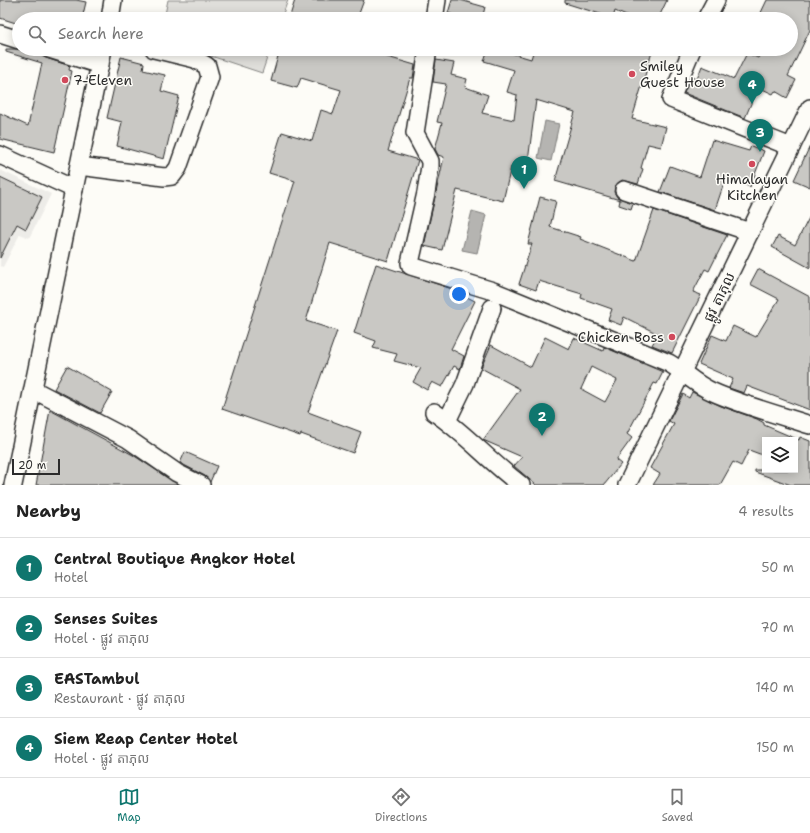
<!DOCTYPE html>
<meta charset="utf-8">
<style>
body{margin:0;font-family:"Shantell Sans","Noto Sans Khmer",sans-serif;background:#f2f2f2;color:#222}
.controls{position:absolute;right:12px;bottom:12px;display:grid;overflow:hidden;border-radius:0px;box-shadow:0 2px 10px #0003}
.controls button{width:36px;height:36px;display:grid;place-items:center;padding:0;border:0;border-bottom:1px solid #e0e0e0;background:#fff;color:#222;font:20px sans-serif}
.scale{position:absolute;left:12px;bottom:10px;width:48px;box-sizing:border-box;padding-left:4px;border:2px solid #2b2b2b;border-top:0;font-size:11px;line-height:14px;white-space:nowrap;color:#2b2b2b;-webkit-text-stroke:3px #fdfcf7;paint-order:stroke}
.you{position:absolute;left:459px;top:294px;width:14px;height:14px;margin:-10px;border:3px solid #fff;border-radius:50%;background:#1a73e8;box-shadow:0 0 0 6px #1a73e833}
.badge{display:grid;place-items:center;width:26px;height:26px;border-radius:50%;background:#0f766e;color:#fff;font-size:13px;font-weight:700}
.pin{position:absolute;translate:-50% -33px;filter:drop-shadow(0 1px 2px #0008)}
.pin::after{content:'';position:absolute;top:21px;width:14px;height:12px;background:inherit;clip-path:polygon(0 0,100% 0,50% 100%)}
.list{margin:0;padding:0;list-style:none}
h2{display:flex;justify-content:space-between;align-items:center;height:52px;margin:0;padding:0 16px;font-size:17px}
h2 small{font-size:13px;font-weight:400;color:#767676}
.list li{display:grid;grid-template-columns:26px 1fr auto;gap:12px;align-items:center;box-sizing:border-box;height:60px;padding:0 16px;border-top:1px solid #e0e0e0}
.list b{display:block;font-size:15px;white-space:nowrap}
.list p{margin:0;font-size:13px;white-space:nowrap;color:#767676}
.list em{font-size:13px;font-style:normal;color:#767676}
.icon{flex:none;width:22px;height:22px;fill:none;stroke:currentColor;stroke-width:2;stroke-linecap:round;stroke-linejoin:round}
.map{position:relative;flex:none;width:810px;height:485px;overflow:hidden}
.search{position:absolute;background:#fff;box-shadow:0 2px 10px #0003;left:12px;right:12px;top:12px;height:44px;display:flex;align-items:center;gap:10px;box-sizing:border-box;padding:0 14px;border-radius:22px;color:#767676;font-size:15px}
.sheet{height:292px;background:#fff}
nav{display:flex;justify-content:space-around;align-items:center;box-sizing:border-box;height:56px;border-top:1px solid #e0e0e0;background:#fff;font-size:11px;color:#767676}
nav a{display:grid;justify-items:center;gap:2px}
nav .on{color:#0f766e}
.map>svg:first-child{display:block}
.built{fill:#edece8}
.green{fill:#dfdeda;stroke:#858482}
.water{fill:#b5b4b1;stroke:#7e7d7b}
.building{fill:#c9c8c4;stroke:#2b2b2b;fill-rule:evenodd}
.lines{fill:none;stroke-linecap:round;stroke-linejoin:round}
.minor-casing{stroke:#2b2b2b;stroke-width:20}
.minor{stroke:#fdfcf7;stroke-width:17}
.poi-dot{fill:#d1495b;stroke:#fdfcf7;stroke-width:1.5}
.labels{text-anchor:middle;stroke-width:3;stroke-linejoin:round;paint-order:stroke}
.poi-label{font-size:14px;fill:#2b2b2b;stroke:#fdfcf7;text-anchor:start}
.street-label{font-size:14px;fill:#2b2b2b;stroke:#fdfcf7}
</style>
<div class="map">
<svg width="810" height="485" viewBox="0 0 810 485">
<rect width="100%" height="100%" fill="#fdfcf7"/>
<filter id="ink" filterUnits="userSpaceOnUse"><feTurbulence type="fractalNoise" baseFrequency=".025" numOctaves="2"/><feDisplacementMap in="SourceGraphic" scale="8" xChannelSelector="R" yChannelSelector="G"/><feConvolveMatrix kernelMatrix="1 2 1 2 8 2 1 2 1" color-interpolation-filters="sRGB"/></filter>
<g filter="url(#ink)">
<polygon class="built" points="0,170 51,194 29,238 20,234 3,267 0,266"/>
<g class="green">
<polygon points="168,0 288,0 281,19 164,19"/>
<polygon points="190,49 270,49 262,73"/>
</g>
<g class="water">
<polygon points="545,121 559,124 551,161 538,158"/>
<polygon points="472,211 486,215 477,253 462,250"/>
</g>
<g class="building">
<polygon points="0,0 76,0 86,2 82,19 19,19 19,24 0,18"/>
<polygon points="295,0 364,0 357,19 289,19"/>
<polygon points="452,0 460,0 485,7 482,19 453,19 454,15 448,13"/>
<polygon points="565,0 667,0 658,19 633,19 615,11 613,18 565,3"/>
<polygon points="767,0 810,0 810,30 788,76 796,80 787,98 775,91 773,94 758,87 745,118 684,93 691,77 697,79 702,66 734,79 747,53 758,58 763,49 791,49 791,19 758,19"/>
<polygon points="6,49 39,49 41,55 46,58 70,66 69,70 72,71 54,152 0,139 0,113 28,126 42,63 6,52"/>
<polygon points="280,49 360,49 415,65 413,78 410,78 388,151 418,160 388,261 330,243 306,321 337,331 308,412 361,432 353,453 301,434 300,436 222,409 295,181 269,173 282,132 312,141 321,110 333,114 341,90 301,78 297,88 271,81"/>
<polygon points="488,49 497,49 531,59 534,49 642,49 652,52 632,119 666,127 661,147 648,144 641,168 643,169 638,184 622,180 615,186 614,192 617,197 633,203 631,209 619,205 620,200 555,181 575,112 536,100 527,169 511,167 503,201 457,190 442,250 424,246 444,157 438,155 435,149 442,123 437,122 446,84 433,82 436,60 454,63 451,75 467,79 465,87 488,95 482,113 514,120 517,95 507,92 514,70 484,61"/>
<polygon points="121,57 144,63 143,70 165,75 161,91 179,96 164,159 117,146 122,122 107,118"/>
<polygon points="712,140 749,151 751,146 764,151 750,187 726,177 715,210 660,192 670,166 700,177"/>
<polygon points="810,146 810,187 794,180"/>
<polygon points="0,177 42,197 26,229 17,224 0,258"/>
<polygon points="540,197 556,201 550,227 581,237 580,239 636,261 654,210 727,235 709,271 705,269 693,292 701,295 672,353 652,345 658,334 624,317 621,325 608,320 612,309 581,298 582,294 539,281 536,290 519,284 532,244 528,244"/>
<polygon points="810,216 810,268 772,247 778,236 795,245"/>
<polygon points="376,264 449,288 475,301 451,349 464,356 460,369 454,366 442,387 432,382 427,390 413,382 421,368 394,361 397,354 373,348 376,341 354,333"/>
<polygon points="758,269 810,297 810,410 747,386 744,393 729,388 733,379 699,364 712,335 726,341 733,326 756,337 779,299 750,284"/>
<path d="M 545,337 L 569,349 L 574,338 L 603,351 L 604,347 L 663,372 L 657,384 L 654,383 L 627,434 L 632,438 L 616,460 L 621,464 L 604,485 L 536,485 L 514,466 L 522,457 L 483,440 L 520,389 L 481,368 L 491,345 L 531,367 ZM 591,367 L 617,380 L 605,402 L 581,389 Z"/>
<polygon points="67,366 112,392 100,413 54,389"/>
<polygon points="692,392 721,406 757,419 764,423 764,425 799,440 800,437 810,441 810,485 791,485 755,472 755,470 795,470 795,440 765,440 765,456 749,450 741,466 733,462 720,485 653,485 660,474 650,468 674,424 669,421 683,394 689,398"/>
<polygon points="50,410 133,455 179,485 36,485"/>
<polygon points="185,452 217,466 210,482 205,476 180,463"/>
</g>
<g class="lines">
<g class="minor-casing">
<g id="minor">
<polyline points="110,19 113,0"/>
<polyline points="434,19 437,0"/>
<polyline points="706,19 716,0"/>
<polyline points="0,34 19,40"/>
<polyline points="49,49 100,65"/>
<path d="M 428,49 L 415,133 L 430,161 L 430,166 L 426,193 L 410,263 L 411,266 L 493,291 L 669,363 C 684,372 696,385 713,392 C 742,405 779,415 810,425"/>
<polyline points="692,49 671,99 791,147"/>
<polyline points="0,155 74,189"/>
<polyline points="79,166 164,177 172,176 178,168 210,77 207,66 195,59 154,49"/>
<polyline points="624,190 750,232"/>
<polyline points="34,390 128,439 177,473 201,485"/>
<path d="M 434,412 C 465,433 491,463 521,485"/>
<polyline points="447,421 465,384 492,308"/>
<polyline points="13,485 103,49"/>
<polyline points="627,485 810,108"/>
</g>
</g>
<use href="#minor" class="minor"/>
</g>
</g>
<g class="poi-dot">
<circle cx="632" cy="74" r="4"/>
<circle cx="65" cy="80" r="4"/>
<circle cx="752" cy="164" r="4"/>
<circle cx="672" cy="337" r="4"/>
</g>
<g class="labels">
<g class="poi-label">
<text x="640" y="71">Smiley<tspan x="640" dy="16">Guest House</tspan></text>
<text x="73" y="85">7-Eleven</text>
<text x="752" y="184" text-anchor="middle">Himalayan<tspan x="752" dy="16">Kitchen</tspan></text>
<text x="664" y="342" text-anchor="end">Chicken Boss</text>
</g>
<g class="street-label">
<text transform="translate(719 297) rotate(-64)" y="5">ផ្លូវ តាភុល</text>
</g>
</g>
</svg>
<div class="controls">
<button><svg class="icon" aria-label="layers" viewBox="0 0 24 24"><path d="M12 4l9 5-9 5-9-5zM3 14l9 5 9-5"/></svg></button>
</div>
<div class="scale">20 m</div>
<div class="you"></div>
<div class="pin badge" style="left:524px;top:189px">1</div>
<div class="pin badge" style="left:542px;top:436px">2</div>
<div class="pin badge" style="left:760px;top:152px">3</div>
<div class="pin badge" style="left:752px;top:104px">4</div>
<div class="search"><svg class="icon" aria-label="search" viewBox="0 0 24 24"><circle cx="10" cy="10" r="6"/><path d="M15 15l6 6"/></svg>Search here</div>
</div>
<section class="sheet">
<h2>Nearby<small>4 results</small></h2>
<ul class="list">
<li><span class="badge">1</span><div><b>Central Boutique Angkor Hotel</b><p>Hotel</p></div><em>50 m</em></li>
<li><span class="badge">2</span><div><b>Senses Suites</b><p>Hotel · ផ្លូវ តាភុល</p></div><em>70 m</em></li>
<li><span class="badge">3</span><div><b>EASTambul</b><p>Restaurant · ផ្លូវ តាភុល</p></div><em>140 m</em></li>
<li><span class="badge">4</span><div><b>Siem Reap Center Hotel</b><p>Hotel · ផ្លូវ តាភុល</p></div><em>150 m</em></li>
</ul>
</section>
<nav>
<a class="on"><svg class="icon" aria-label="map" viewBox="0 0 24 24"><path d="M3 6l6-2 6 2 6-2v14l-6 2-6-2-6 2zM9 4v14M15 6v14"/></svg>Map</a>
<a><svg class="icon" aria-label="directions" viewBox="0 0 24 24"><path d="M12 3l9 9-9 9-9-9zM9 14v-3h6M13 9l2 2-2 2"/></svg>Directions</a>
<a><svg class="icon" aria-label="saved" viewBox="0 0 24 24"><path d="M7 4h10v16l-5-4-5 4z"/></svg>Saved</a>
</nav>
